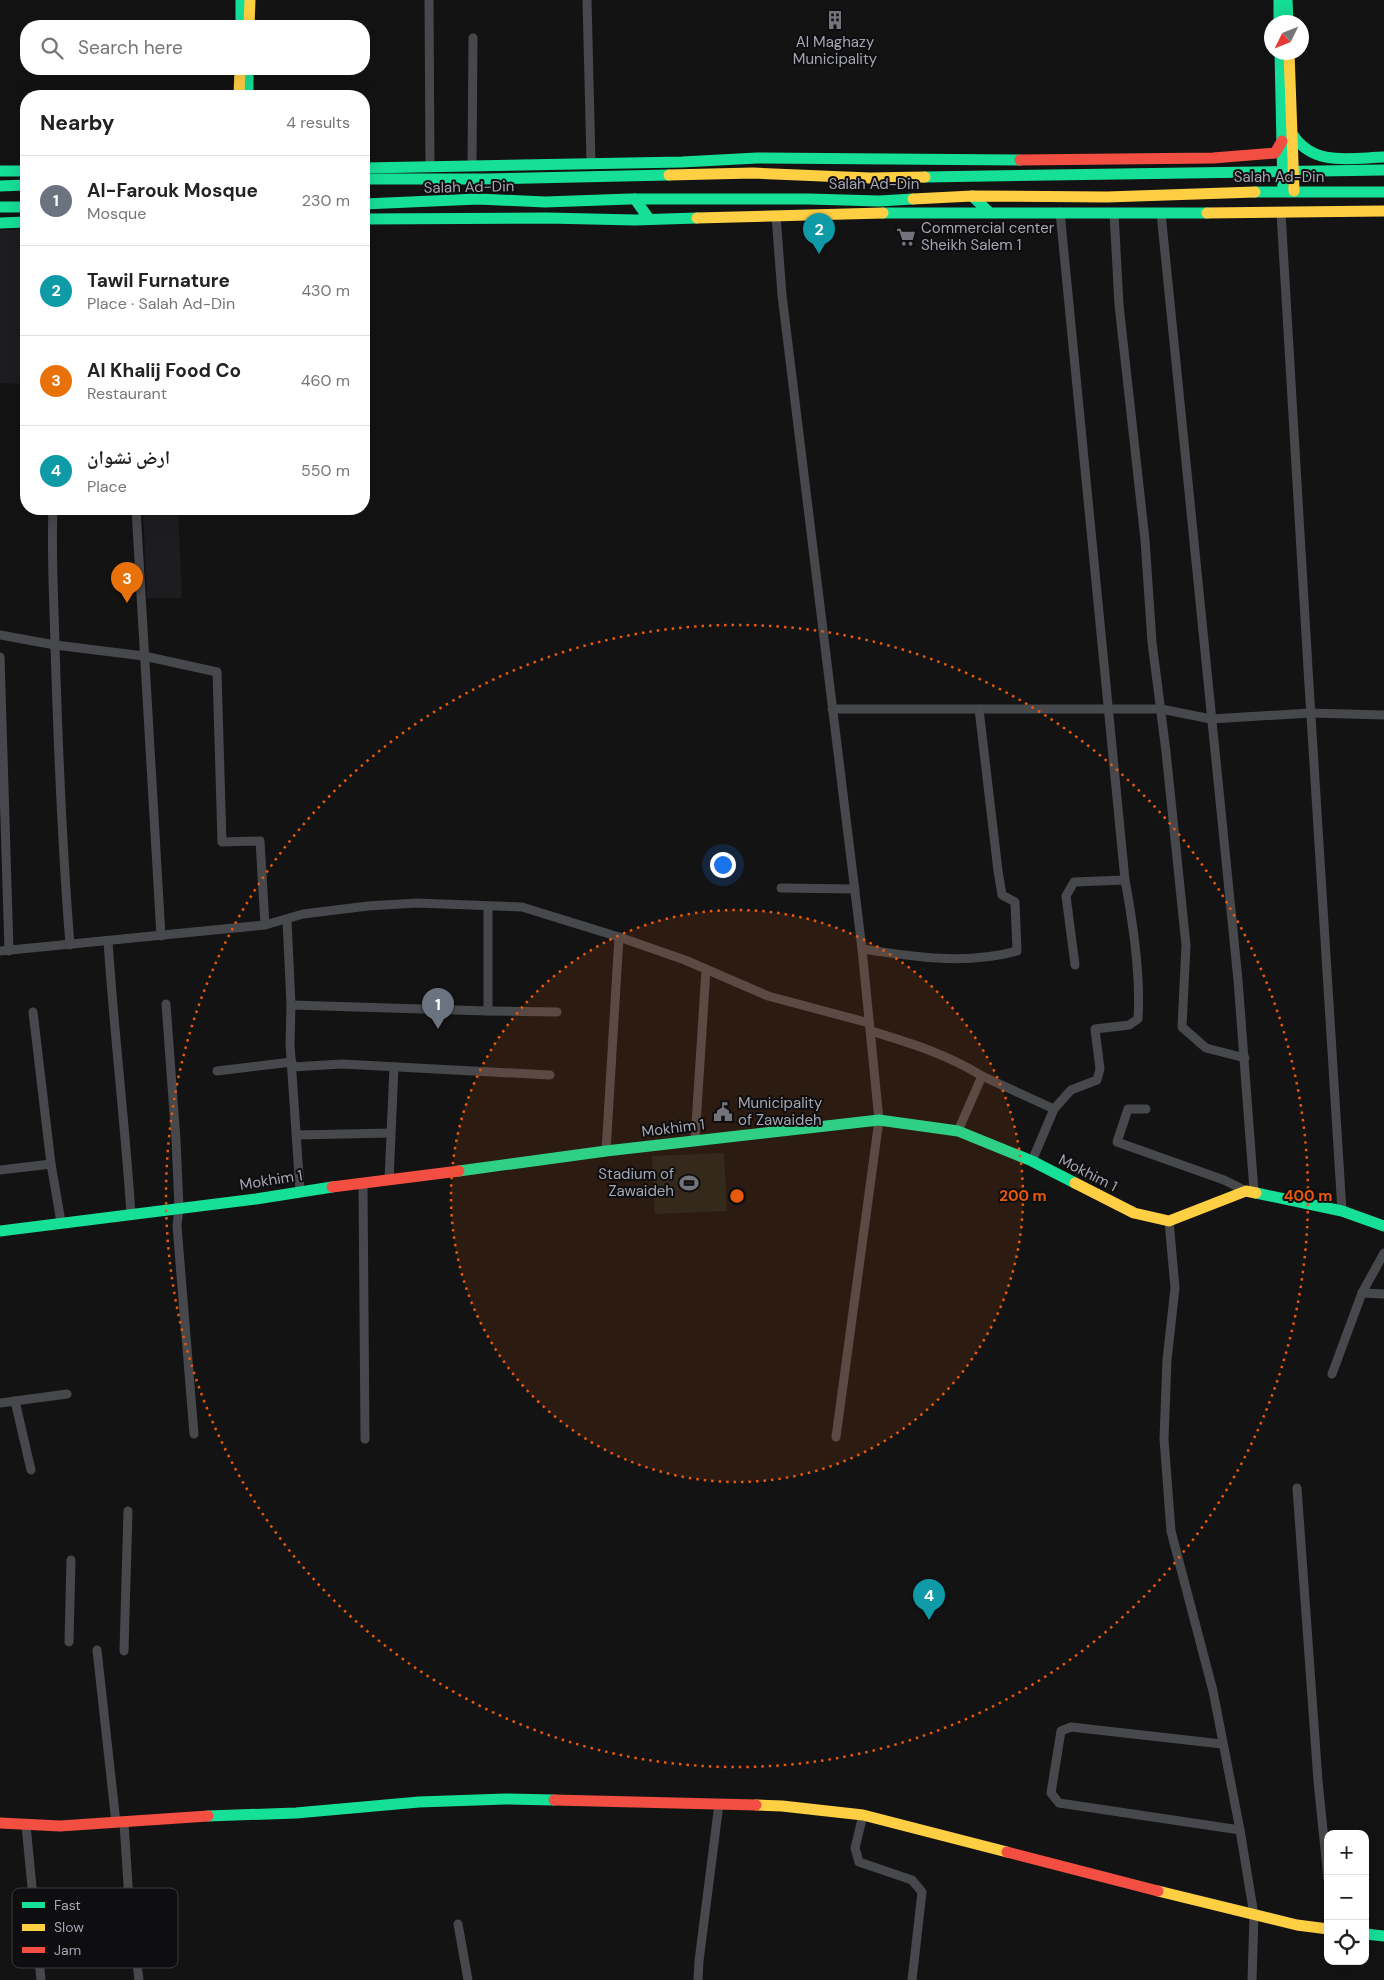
<!DOCTYPE html>
<meta charset="utf-8">
<style>
body{margin:0;font-family:"DM Sans","Noto Naskh Arabic",sans-serif;background:#f2f2f2;color:#222}
.controls{position:absolute;right:15px;bottom:15px;display:grid;overflow:hidden;border-radius:10px;box-shadow:0 5px 20px #0002}
.controls button{width:45px;height:45px;display:grid;place-items:center;padding:0;border:0;border-bottom:1px solid #e0e0e0;background:#fff;color:#222;font:25px sans-serif}
.compass{position:absolute;left:1264px;top:15px;width:45px;height:45px;border-radius:50%;background:#fff;box-shadow:0 5px 20px #0002;rotate:227deg}
.you{position:absolute;left:722px;top:864px;width:18px;height:18px;margin:-12px;border:4px solid #fff;border-radius:50%;background:#1a73e8;box-shadow:0 0 0 8px #1a73e833}
.badge{display:grid;place-items:center;width:32px;height:32px;border-radius:50%;background:#b45309;color:#fff;font-size:16px;font-weight:700}
.pin{position:absolute;translate:-50% -41px;filter:drop-shadow(0 1px 2px #0008)}
.pin::after{content:'';position:absolute;top:26px;width:18px;height:15px;background:inherit;clip-path:polygon(0 0,100% 0,50% 100%)}
.list{margin:0;padding:0;list-style:none}
h2{display:flex;justify-content:space-between;align-items:center;height:65px;margin:0;padding:0 20px;font-size:21px}
h2 small{font-size:16px;font-weight:400;color:#767676}
.list li{display:grid;grid-template-columns:32px 1fr auto;gap:15px;align-items:center;box-sizing:border-box;height:90px;padding:0 20px;border-top:1px solid #e0e0e0}
.list b{display:block;font-size:19px;white-space:nowrap}
.list p{margin:0;font-size:16px;white-space:nowrap;color:#767676}
.list em{font-size:16px;font-style:normal;color:#767676}
.icon{flex:none;width:28px;height:28px;fill:none;stroke:currentColor;stroke-width:2;stroke-linecap:round;stroke-linejoin:round}
.map{position:relative;flex:none;width:1384px;height:1980px;overflow:hidden}
.search{position:absolute;background:#fff;box-shadow:0 5px 20px #0002;left:20px;top:20px;width:350px;height:55px;display:flex;align-items:center;gap:12px;box-sizing:border-box;padding:0 18px;border-radius:20px;color:#767676;font-size:19px}
.panel{position:absolute;background:#fff;box-shadow:0 5px 20px #0002;left:20px;top:90px;width:350px;height:425px;border-radius:20px}
.map>svg:first-child{display:block}
.built{fill:#1d1d1f}
.green{fill:#1d231e}
.lines{fill:none;stroke-linecap:round;stroke-linejoin:round}
.street{stroke:#47484c;stroke-width:9}
.fast{stroke:#16e098;stroke-width:11}
.slow{stroke:#ffcf43;stroke-width:11}
.jam{stroke:#f24e42;stroke-width:11}
.ring{fill:none;stroke:#e8590c;stroke-width:2.5;stroke-dasharray:2.5 5}
.labels{text-anchor:middle;stroke-width:4;stroke-linejoin:round;paint-order:stroke}
.poi-label{font-size:15px;fill:#a5a7b3;stroke:#0e0d0f;text-anchor:start}
.street-label{font-size:15px;fill:#a5a7b3;stroke:#0e0d0f}
.key{fill:#0e0d0f;stroke:#3b3b40;stroke-width:1}
.key-label{font-size:14px;fill:#a5a7b3}
.centre{fill:#e8590c;stroke:#0e0d0f;stroke-width:2.5}
.ring-label{font-size:15px;text-anchor:middle;font-weight:bold;fill:#e8590c;stroke:#0e0d0f;stroke-width:4;stroke-linejoin:round;paint-order:stroke}
</style>
<div class="map">
<svg width="1384" height="1980" viewBox="0 0 1384 1980">
<rect width="100%" height="100%" fill="#131313"/>
<g class="built">
<polygon points="0,230 26,230 26,384 0,383"/>
<polygon points="143,509 178,509 182,598 147,598"/>
</g>
<polygon class="green" points="724,1153 727,1211 655,1214 652,1156"/>
<g class="lines">
<g class="street">
<polyline points="429,0 430,166"/>
<polyline points="587,0 591,162"/>
<polyline points="472,165 473,38"/>
<polyline points="1114,213 1119,305 1145,540 1152,642 1166,752 1186,945 1182,1027 1206,1048 1245,1058"/>
<polyline points="1161,213 1238,980 1254,1191"/>
<path d="M 1281,213 C 1299,546 1322,878 1342,1211"/>
<polyline points="776,215 782,295 862,949 879,1120 836,1437"/>
<path d="M 53,509 C 51,555 54,600 55,645 C 58,746 62,845 70,945"/>
<polyline points="136,509 161,936"/>
<polyline points="0,635 55,645 144,656 217,672 222,842 260,841 265,925"/>
<polyline points="0,657 9,951"/>
<polyline points="832,709 1161,709 1211,719 1310,713 1384,715"/>
<polyline points="781,888 855,889"/>
<polyline points="287,920 291,1005 290,1044 300,1191"/>
<path d="M 108,941 C 114,1032 125,1123 131,1214"/>
<path d="M 862,949 C 914,957 965,965 1017,951 L 1015,902 L 1002,895 L 998,871 L 979,709"/>
<polyline points="0,951 265,925 303,914 368,906 417,903 522,907 619,937 685,960 768,996 869,1023"/>
<polyline points="1075,965 1066,896 1074,882 1125,880"/>
<polyline points="166,1004 176,1140 179,1208 177,1226 194,1434"/>
<polyline points="291,1005 488,1011 557,1012"/>
<polyline points="488,1011 488,907"/>
<polyline points="33,1012 51,1164 61,1222"/>
<path d="M 871,1031 C 910,1043 947,1054 982,1076"/>
<polyline points="292,1067 342,1064 550,1075"/>
<polyline points="217,1071 292,1062"/>
<polyline points="1146,1109 1128,1109 1117,1142 1224,1180 1246,1191"/>
<polyline points="958,1131 982,1076 1054,1109"/>
<polyline points="298,1135 390,1133"/>
<polyline points="695,1139 706,970"/>
<polyline points="606,1151 619,937"/>
<path d="M 1032,1161 L 1054,1109 L 1071,1090 L 1097,1080 L 1100,1069 L 1095,1029 L 1129,1025 L 1138,1019 C 1141,976 1133,923 1125,880 L 1060,212"/>
<polyline points="0,1170 51,1164"/>
<polyline points="389,1180 394,1067"/>
<polyline points="363,1184 365,1439"/>
<polyline points="1169,1221 1175,1288 1167,1360 1164,1439 1171,1531 1213,1691 1240,1830 1254,1915 1252,1980"/>
<polyline points="1362,1293 1384,1294"/>
<polyline points="1332,1374 1362,1293 1384,1253"/>
<polyline points="15,1401 31,1470"/>
<polyline points="0,1403 67,1394"/>
<polyline points="1297,1488 1318,1781 1328,1879"/>
<polyline points="69,1642 71,1560"/>
<polyline points="97,1650 116,1823"/>
<polyline points="124,1651 128,1511"/>
<polyline points="1222,1744 1071,1727 1061,1731 1051,1793 1059,1803 1240,1830"/>
<polyline points="863,1815 855,1848 859,1862 912,1880 922,1892 912,1980"/>
<polyline points="124,1823 129,1900 139,1980"/>
<polyline points="26,1825 41,1980"/>
<polyline points="458,1924 468,1980"/>
<polyline points="698,1980 699,1961 719,1804"/>
</g>
<g class="fast">
<polyline points="241,0 241,26"/>
<polyline points="1279,0 1279,22"/>
<polyline points="1287,0 1288,22"/>
<polyline points="1280,52 1283,191"/>
<polyline points="248,69 248,96"/>
<path d="M 1293,135 C 1314,167 1351,158 1384,157"/>
<polyline points="364,168 682,162 757,158 1020,160"/>
<polyline points="0,171 26,171"/>
<polyline points="925,177 1384,170"/>
<polyline points="364,179 484,179 669,175"/>
<polyline points="0,186 26,185"/>
<polyline points="1255,192 1384,192"/>
<polyline points="972,196 989,212"/>
<polyline points="635,199 649,219"/>
<polyline points="364,204 478,199 545,202 630,199 809,199 879,201 913,199"/>
<polyline points="0,207 26,207"/>
<polyline points="883,213 1207,213"/>
<polyline points="364,219 547,218 635,220 697,218"/>
<polyline points="0,223 26,222"/>
<polyline points="459,1171 606,1151 879,1120 958,1131 1032,1161 1075,1183"/>
<polyline points="1256,1193 1342,1211 1384,1226"/>
<polyline points="0,1231 256,1199 332,1187"/>
<polyline points="208,1816 296,1813 419,1802 505,1799 554,1800"/>
<polyline points="1365,1934 1384,1936"/>
</g>
<g class="slow">
<polyline points="249,26 250,0"/>
<polyline points="1289,52 1294,191"/>
<polyline points="239,96 240,69"/>
<polyline points="669,175 753,173 870,178 925,177"/>
<polyline points="913,199 972,196 1107,197 1255,192"/>
<polyline points="1207,213 1384,211"/>
<polyline points="697,218 883,213"/>
<polyline points="1075,1183 1134,1213 1169,1221 1246,1191 1256,1193"/>
<polyline points="756,1805 782,1806 863,1815 1007,1852"/>
<polyline points="1158,1891 1297,1925 1328,1929"/>
</g>
<g class="jam">
<polyline points="1020,160 1213,158 1275,153 1282,141"/>
<polyline points="332,1187 459,1171"/>
<polyline points="554,1800 756,1805"/>
<polyline points="0,1823 60,1826 208,1816"/>
<polyline points="1007,1852 1158,1891"/>
</g>
</g>
<circle cx="737" cy="1196" r="286" fill="#e8590c" fill-opacity=".12"/>
<g class="ring">
<circle cx="737" cy="1196" r="286"/>
<circle cx="737" cy="1196" r="571"/>
</g>
<defs>
<g id="building-bare" transform="scale(1.5)"><path d="M-4-6H4V6H1V3H-1V6H-4ZM-2.5-4.3h1.7v1.8h-1.7ZM.8-4.3h1.7v1.8H.8ZM-2.5-1h1.7V.8h-1.7ZM.8-1h1.7V.8H.8Z" fill="#72737b" stroke="#0e0d0f" stroke-width="2.5" paint-order="stroke"/></g>
<g id="supermarket-bare" transform="scale(1.5)"><path d="M-6-5.5h2.5l.6 2H6L4.5 2H-2.5L-4.4-4H-6ZM-1.5 3.2a1.3 1.3 0 1 0 .1 0ZM3 3.2a1.3 1.3 0 1 0 .1 0Z" fill="#72737b" stroke="#0e0d0f" stroke-width="2.5" paint-order="stroke"/></g>
<g id="civic-bare" transform="scale(1.5)"><path d="M-.6-6.5H3V-4.5H.6V-3L4-1V1h2V6H-6V1h2V-1L-.6-3ZM-1.2 2.5V6h2.4V2.5Z" fill="#72737b" stroke="#0e0d0f" stroke-width="2.5" paint-order="stroke"/></g>
<g id="stadium-bare" transform="scale(1.5)"><path d="M0-5a6.5 5 0 1 0 0 10a6.5 5 0 1 0 0-10ZM-3.5-1.8h7v3.6h-7Z" fill="#72737b" stroke="#0e0d0f" stroke-width="2.5" paint-order="stroke"/></g>
</defs>
<g fill-rule="evenodd">
<use href="#building-bare" x="835" y="20"/>
<use href="#supermarket-bare" x="906" y="237"/>
<use href="#civic-bare" x="723" y="1112"/>
<use href="#stadium-bare" x="689" y="1183"/>
</g>
<g class="labels">
<g class="poi-label">
<text x="835" y="47" text-anchor="middle">Al Maghazy<tspan x="835" dy="17">Municipality</tspan></text>
<text x="921" y="233">Commercial center<tspan x="921" dy="17">Sheikh Salem 1</tspan></text>
<text x="738" y="1108">Municipality<tspan x="738" dy="17">of Zawaideh</tspan></text>
<text x="674" y="1179" text-anchor="end">Stadium of<tspan x="674" dy="17">Zawaideh</tspan></text>
</g>
<g class="street-label">
<text x="1279" y="182">Salah Ad-Din</text>
<text x="874" y="189">Salah Ad-Din</text>
<text transform="translate(469 187) rotate(-1)" y="5">Salah Ad-Din</text>
<text transform="translate(673 1128) rotate(-7)" y="5">Mokhim 1</text>
<text transform="translate(1088 1173) rotate(27)" y="5">Mokhim 1</text>
<text transform="translate(271 1180) rotate(-9)" y="5">Mokhim 1</text>
</g>
</g>
<rect x="12" y="1888" width="166" height="80" rx="8" class="key"/>
<rect x="22" y="1902" width="23" height="6" fill="#16e098"/>
<rect x="22" y="1924" width="23" height="7" fill="#ffcf43"/>
<rect x="22" y="1947" width="23" height="6" fill="#f24e42"/>
<g class="key-label">
<text x="54" y="1910">Fast</text>
<text x="54" y="1932">Slow</text>
<text x="54" y="1955">Jam</text>
</g>
<circle cx="737" cy="1196" r="8" class="centre"/>
<g class="ring-label">
<text x="1023" y="1201">200 m</text>
<text x="1308" y="1201">400 m</text>
</g>
</svg>
<div class="controls">
<button>+</button>
<button>−</button>
<button><svg class="icon" aria-label="locate" viewBox="0 0 24 24"><circle cx="12" cy="12" r="6"/><path d="M12 2v4M12 18v4M2 12h4M18 12h4"/></svg></button>
</div>
<svg class="compass" viewBox="-18 -18 36 36"><path d="M0-13l5 13h-10z" fill="#e53935"/><path d="M0 13l5-13h-10z" fill="#767676"/></svg>
<div class="you"></div>
<div class="pin badge" style="left:438px;top:1029px;background:#6b7280">1</div>
<div class="pin badge" style="left:819px;top:254px;background:#0f9aa8">2</div>
<div class="pin badge" style="left:127px;top:603px;background:#e8710a">3</div>
<div class="pin badge" style="left:929px;top:1620px;background:#0f9aa8">4</div>
<div class="search"><svg class="icon" aria-label="search" viewBox="0 0 24 24"><circle cx="10" cy="10" r="6"/><path d="M15 15l6 6"/></svg>Search here</div>
<section class="panel">
<h2>Nearby<small>4 results</small></h2>
<ul class="list">
<li><span class="badge" style="background:#6b7280">1</span><div><b>Al-Farouk Mosque</b><p>Mosque</p></div><em>230 m</em></li>
<li><span class="badge" style="background:#0f9aa8">2</span><div><b>Tawil Furnature</b><p>Place · Salah Ad-Din</p></div><em>430 m</em></li>
<li><span class="badge" style="background:#e8710a">3</span><div><b>Al Khalij Food Co</b><p>Restaurant</p></div><em>460 m</em></li>
<li><span class="badge" style="background:#0f9aa8">4</span><div><b>ارض نشوان</b><p>Place</p></div><em>550 m</em></li>
</ul>
</section>
</div>
